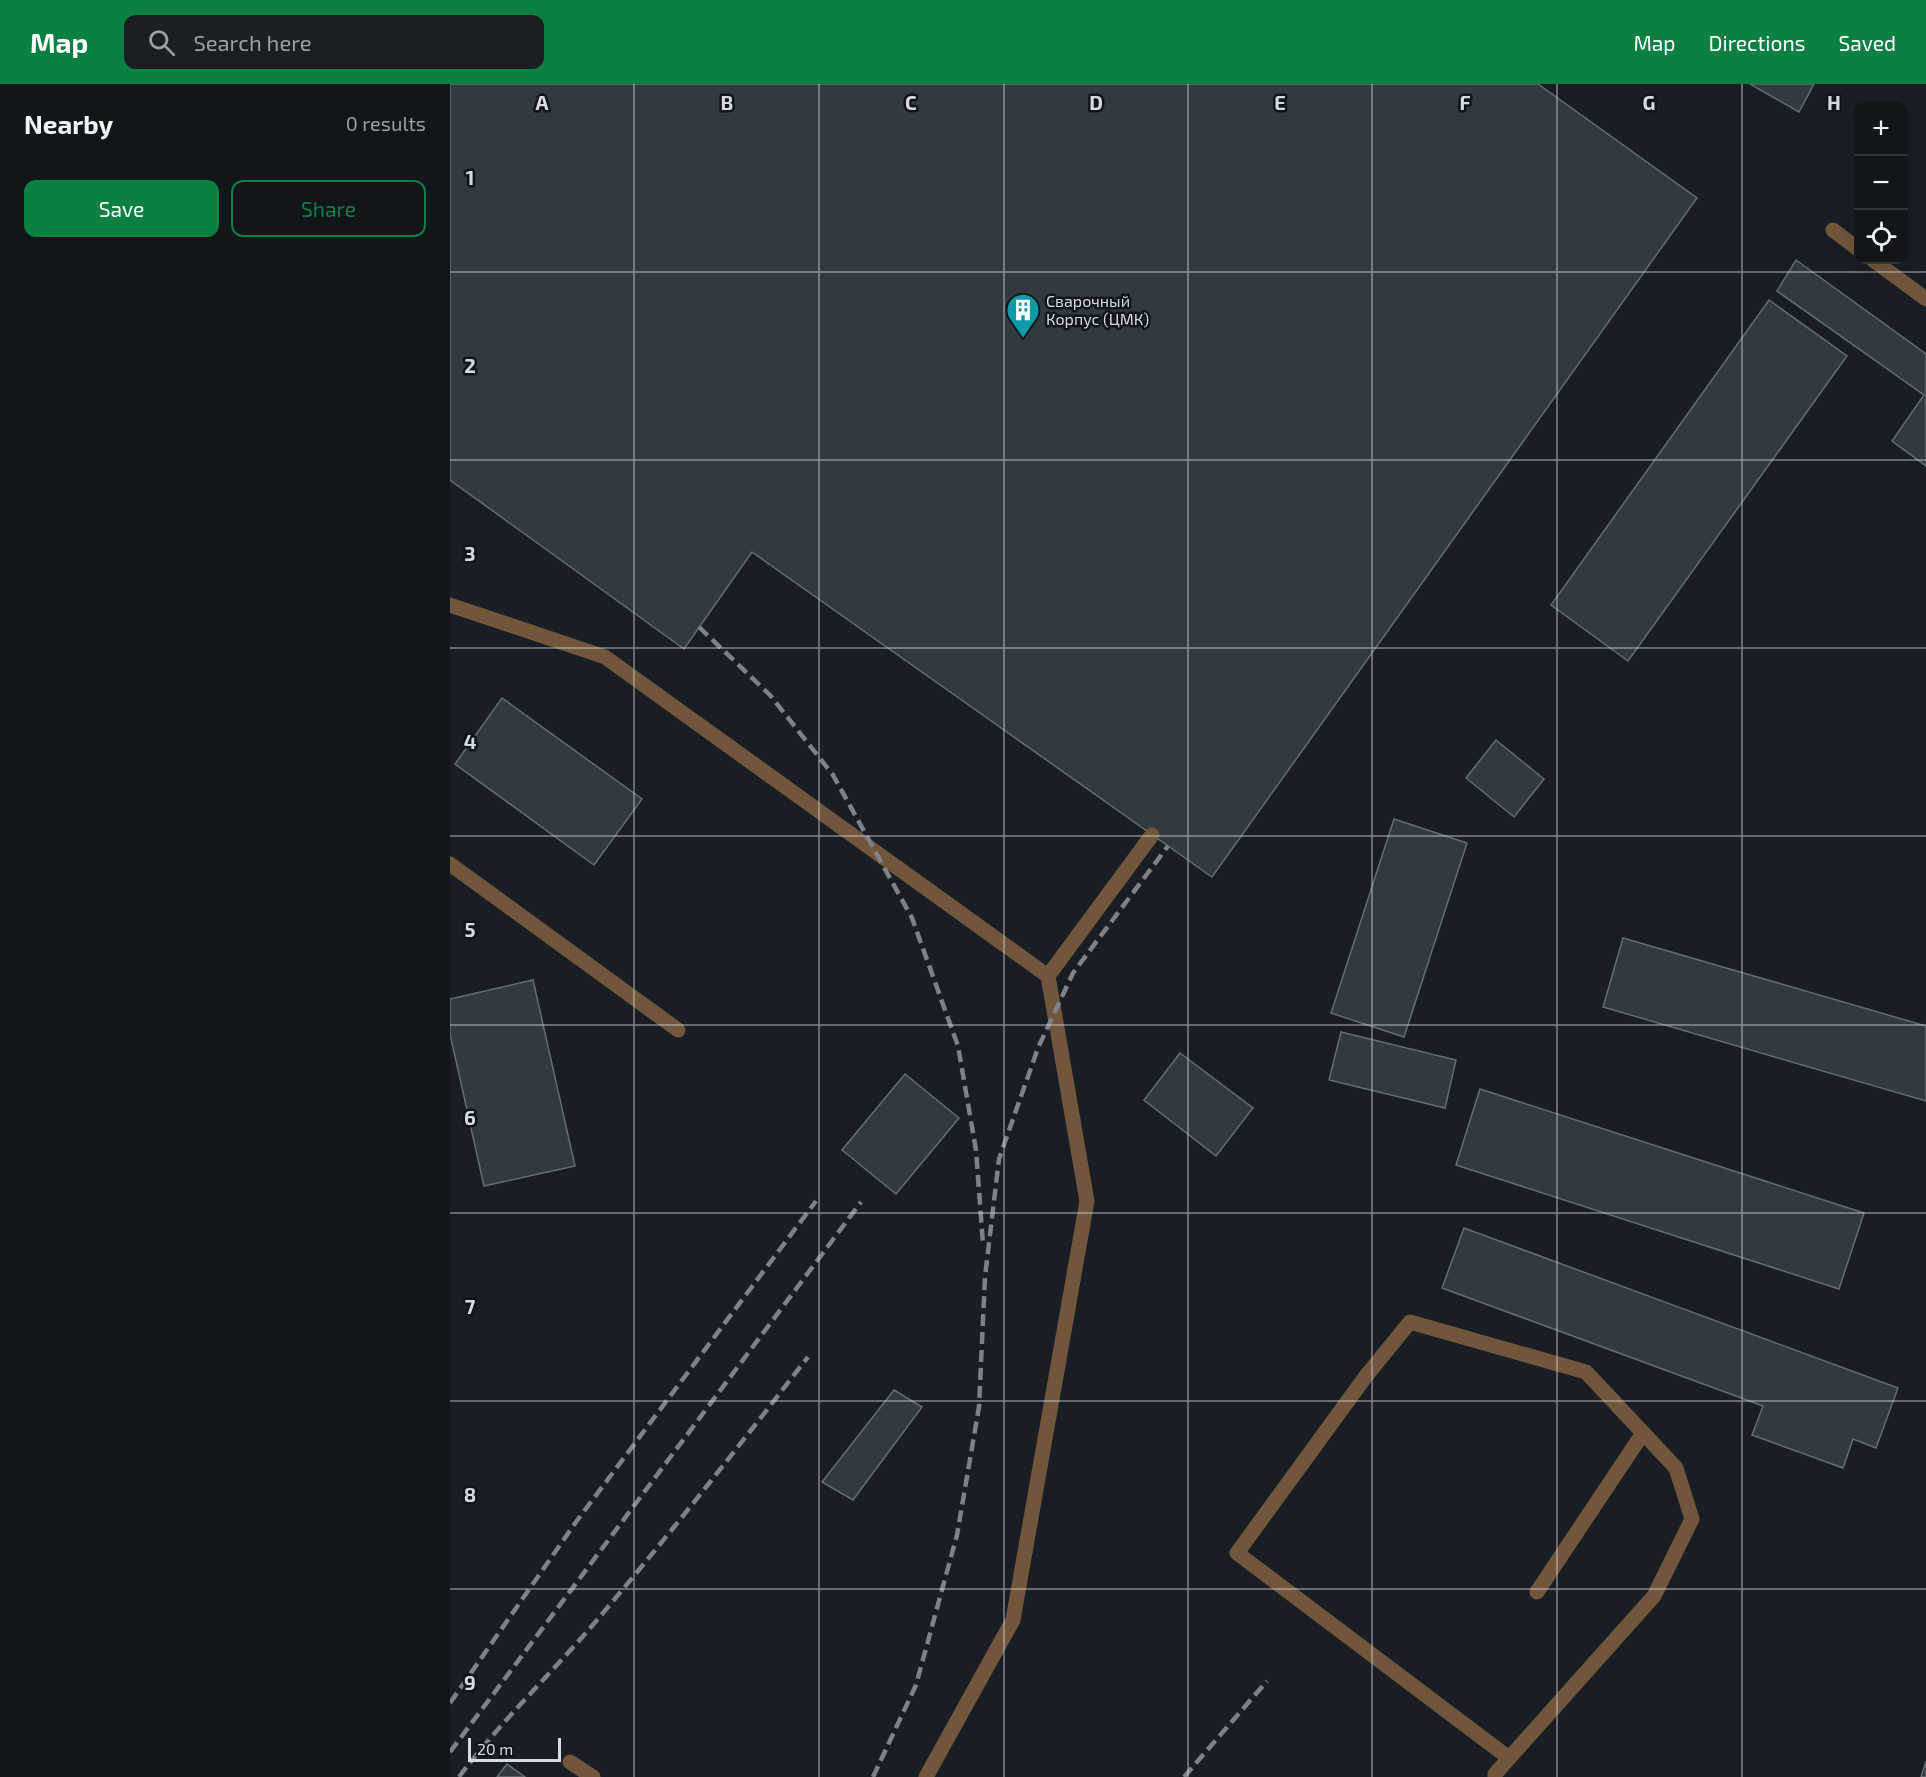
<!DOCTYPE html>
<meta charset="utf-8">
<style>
body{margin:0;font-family:"Exo 2",sans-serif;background:#1b1f24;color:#f1f3f6}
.controls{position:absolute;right:18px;top:18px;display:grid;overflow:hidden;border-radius:12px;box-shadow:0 6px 24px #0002}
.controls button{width:54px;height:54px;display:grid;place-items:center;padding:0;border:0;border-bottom:2px solid #31353a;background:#12161b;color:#f1f3f6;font:30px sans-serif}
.scale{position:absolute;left:18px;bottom:15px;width:93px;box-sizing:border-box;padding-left:6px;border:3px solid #d6dbdf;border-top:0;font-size:16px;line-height:21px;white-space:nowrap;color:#d6dbdf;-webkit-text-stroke:4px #0f151a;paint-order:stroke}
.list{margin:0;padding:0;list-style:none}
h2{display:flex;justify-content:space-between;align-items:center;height:78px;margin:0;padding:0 24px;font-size:26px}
h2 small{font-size:20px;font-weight:400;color:#9c9fa3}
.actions{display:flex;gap:12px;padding:18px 24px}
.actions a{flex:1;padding:14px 0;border:2px solid #0b8043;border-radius:12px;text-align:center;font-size:21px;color:#0b8043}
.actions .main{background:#0b8043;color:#fff}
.icon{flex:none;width:33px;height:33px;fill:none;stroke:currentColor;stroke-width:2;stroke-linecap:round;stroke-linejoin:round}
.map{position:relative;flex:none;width:1476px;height:1693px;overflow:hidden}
header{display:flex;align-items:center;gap:36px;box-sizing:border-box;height:84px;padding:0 30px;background:#0b8043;color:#fff}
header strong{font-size:28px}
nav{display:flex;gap:33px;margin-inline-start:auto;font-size:21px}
.search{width:420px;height:54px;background:#1b1f24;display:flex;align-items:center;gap:15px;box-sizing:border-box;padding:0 21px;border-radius:12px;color:#9c9fa3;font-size:22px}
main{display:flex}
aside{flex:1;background:#12161b}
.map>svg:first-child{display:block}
.building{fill:#32393f;stroke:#656c73;stroke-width:1.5}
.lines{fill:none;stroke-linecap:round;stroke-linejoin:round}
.lane{stroke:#71563c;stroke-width:15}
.rail{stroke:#7c8287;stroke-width:4.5;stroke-dasharray:12 6;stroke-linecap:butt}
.grid{fill:none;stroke:#d6dbdf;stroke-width:1.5;stroke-opacity:0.55}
.labels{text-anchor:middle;stroke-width:5;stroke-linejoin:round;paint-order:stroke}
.poi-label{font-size:16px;fill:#d6dbdf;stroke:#0f151a;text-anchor:start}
.grid-label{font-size:20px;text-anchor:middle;font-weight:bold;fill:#d6dbdf;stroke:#0f151a;stroke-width:5;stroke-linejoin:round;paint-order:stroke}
</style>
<header>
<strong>Map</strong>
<div class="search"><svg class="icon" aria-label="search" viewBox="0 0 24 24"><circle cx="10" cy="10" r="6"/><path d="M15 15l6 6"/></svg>Search here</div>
<nav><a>Map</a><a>Directions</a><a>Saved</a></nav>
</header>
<main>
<aside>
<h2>Nearby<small>0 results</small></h2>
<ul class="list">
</ul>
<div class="actions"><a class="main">Save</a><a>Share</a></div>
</aside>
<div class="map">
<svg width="1476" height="1693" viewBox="0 0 1476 1693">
<rect width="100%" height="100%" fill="#181e24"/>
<g class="building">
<polygon points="0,0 1088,0 1247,114 762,793 302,468 234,565 0,396"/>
<polygon points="1300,0 1364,0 1349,28"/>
<polygon points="1346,176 1476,270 1476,382 1442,357 1474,311 1327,207"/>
<polygon points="1319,216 1397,272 1178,577 1101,521"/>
<polygon points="52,614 192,715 144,781 5,680"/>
<polygon points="1046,656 1094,695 1064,733 1016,694"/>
<polygon points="944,735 1017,759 954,953 881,929"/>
<polygon points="1173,854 1476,942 1476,1017 1153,923"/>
<polygon points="83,896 125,1082 34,1102 0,950 0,915"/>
<polygon points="891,948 1006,976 995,1024 879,996"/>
<polygon points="730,969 803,1024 766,1072 694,1016"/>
<polygon points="455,990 509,1034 446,1110 392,1066"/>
<polygon points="1030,1005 1414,1129 1389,1205 1006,1081"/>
<polygon points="1014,1144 1448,1304 1426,1364 1403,1355 1393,1384 1302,1351 1313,1322 992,1204"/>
<polygon points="444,1306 472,1323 403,1416 372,1398"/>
<polygon points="1476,1677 1476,1693 1471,1693"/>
<polygon points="57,1680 75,1693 47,1693"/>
</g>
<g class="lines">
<g class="lane">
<polyline points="1383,146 1408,165"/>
<polyline points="1423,176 1476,215"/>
<polyline points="0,521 155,573 598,892 637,1117 563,1536 476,1693"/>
<polyline points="0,780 228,946"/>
<polyline points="598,892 702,751"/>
<polyline points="1087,1508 1193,1349"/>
<polyline points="120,1678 143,1693"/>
<polyline points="1045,1693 1045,1690 1204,1512 1242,1435 1226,1384 1136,1288 960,1238 916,1292 787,1469 1059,1674"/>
</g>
<g class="rail">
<polyline points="249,543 320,611 383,691 462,834 508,962 526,1066 533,1160"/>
<polyline points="0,1619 126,1438 366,1117"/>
<polyline points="0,1668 411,1118"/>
<path d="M 9,1693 C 51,1637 102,1589 147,1536 C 220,1450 289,1362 358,1273"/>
<polyline points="423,1693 466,1601 507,1451 529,1323 535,1193 549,1075 588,964 623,889 718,762"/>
<polyline points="734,1693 817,1597"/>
</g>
</g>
<path class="grid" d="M 184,0 L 184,1693M 369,0 L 369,1693M 554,0 L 554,1693M 738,0 L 738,1693M 922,0 L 922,1693M 1107,0 L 1107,1693M 1292,0 L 1292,1693M 0,188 L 1476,188M 0,376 L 1476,376M 0,564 L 1476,564M 0,752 L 1476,752M 0,941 L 1476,941M 0,1129 L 1476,1129M 0,1317 L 1476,1317M 0,1505 L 1476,1505"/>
<defs>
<g id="building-pin" transform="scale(1.725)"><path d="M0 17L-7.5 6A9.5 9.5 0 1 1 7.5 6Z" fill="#0f9aa8" stroke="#0f151a"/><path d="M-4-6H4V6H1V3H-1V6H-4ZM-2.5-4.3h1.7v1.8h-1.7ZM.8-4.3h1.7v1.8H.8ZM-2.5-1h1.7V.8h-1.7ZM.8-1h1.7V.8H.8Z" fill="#fff"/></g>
</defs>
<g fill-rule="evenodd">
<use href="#building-pin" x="573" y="226"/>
</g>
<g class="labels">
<g class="poi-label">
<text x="596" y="223">Сварочный<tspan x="596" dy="18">Корпус (ЦМК)</tspan></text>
</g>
</g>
<g class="grid-label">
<text x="92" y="26">A</text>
<text x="277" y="26">B</text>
<text x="461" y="26">C</text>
<text x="646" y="26">D</text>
<text x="830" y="26">E</text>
<text x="1015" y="26">F</text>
<text x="1199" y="26">G</text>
<text x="1384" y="26">H</text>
<text x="20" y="101">1</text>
<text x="20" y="289">2</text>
<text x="20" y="477">3</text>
<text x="20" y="665">4</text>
<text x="20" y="853">5</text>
<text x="20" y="1041">6</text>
<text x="20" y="1230">7</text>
<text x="20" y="1418">8</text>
<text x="20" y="1606">9</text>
</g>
</svg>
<div class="controls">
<button>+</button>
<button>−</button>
<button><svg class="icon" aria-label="locate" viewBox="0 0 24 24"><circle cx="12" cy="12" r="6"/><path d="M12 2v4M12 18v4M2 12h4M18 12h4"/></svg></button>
</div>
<div class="scale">20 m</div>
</div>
</main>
